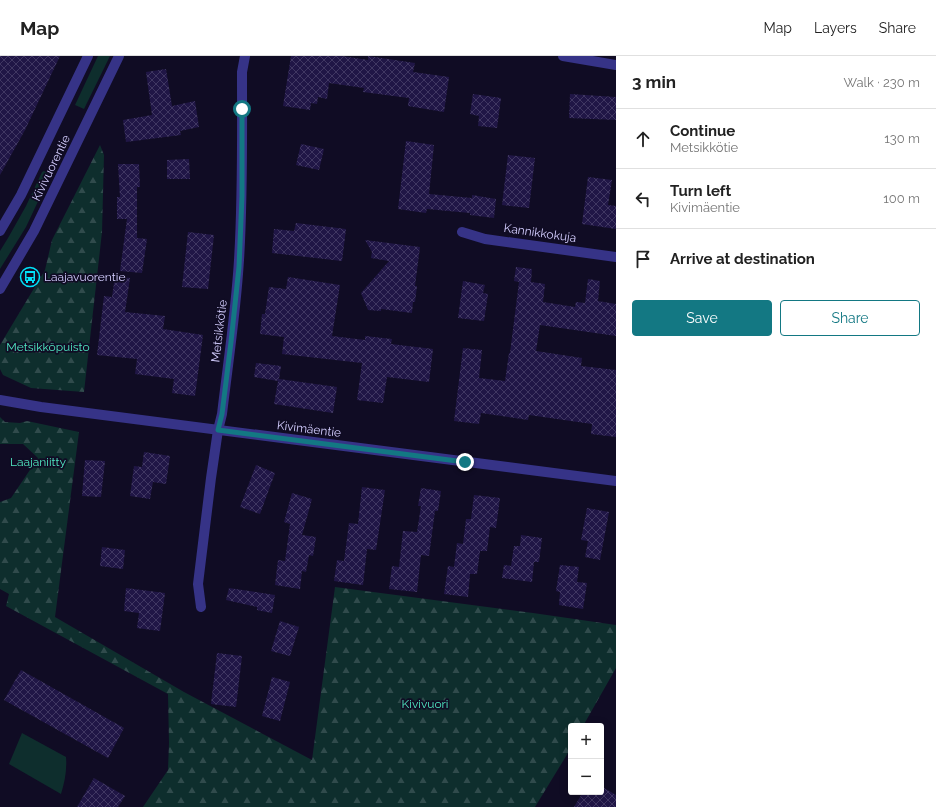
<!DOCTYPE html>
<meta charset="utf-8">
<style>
body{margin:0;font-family:Raleway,sans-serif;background:#f6f6f6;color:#222}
.controls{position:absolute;right:12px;bottom:12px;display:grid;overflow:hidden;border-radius:4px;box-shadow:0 2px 10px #0003}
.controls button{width:36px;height:36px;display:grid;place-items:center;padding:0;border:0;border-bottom:1px solid #e0e0e0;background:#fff;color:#222;font:20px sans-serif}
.stop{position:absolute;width:12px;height:12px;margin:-9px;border:3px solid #137883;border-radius:50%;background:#fff}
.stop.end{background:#137883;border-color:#fff;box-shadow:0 1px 4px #0008}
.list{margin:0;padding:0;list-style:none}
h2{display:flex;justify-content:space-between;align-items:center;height:52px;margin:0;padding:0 16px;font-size:17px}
h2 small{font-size:13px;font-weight:400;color:#767676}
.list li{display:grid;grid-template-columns:26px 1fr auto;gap:12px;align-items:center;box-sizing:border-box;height:60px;padding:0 16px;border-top:1px solid #e0e0e0}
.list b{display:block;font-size:15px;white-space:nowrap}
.list p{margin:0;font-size:13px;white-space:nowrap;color:#767676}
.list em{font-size:13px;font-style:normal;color:#767676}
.actions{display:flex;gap:8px;padding:12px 16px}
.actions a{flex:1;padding:9px 0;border:1px solid #137883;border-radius:4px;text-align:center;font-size:14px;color:#137883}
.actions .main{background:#137883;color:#fff}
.icon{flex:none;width:22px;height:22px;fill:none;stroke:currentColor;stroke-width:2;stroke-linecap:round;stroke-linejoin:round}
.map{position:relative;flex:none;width:616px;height:751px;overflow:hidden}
header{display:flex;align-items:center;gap:24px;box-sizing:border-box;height:56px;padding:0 20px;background:#fff;border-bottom:1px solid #e0e0e0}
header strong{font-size:19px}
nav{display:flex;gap:22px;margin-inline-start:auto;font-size:14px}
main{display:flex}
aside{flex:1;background:#fff}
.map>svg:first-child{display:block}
.green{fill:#0e2e2d}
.forest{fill:url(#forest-firs)}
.building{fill:url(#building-cross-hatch)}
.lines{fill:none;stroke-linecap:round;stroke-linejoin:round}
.minor{stroke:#363387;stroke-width:10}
.tertiary{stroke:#363387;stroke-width:10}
.route{stroke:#137883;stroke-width:5}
.labels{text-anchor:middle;stroke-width:3.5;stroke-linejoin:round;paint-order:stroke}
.street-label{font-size:12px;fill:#d4ceff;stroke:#100c24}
.poi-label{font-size:12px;fill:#d4ceff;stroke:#100c24;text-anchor:start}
.park-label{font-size:12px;fill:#50e9c2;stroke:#100c24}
</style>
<header>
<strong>Map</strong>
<nav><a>Map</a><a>Layers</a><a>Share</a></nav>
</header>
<main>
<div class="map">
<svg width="616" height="751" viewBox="0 0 616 751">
<defs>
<pattern id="forest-firs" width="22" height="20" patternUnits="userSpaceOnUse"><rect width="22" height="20" fill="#0e2e2d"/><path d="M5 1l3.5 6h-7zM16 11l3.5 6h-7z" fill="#304b4c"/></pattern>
<pattern id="building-cross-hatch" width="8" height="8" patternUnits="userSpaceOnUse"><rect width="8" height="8" fill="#201646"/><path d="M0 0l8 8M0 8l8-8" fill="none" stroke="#403762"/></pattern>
</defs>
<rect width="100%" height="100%" fill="#100c24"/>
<g class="green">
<polygon points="98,0 110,0 84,53 75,49"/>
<polygon points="44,115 49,118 49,122 26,171 0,213 0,195 8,182 26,150 42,116"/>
<path d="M 22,677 L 66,701 C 67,714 65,725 61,738 L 9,708 Z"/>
</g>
<g class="forest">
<polygon points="100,89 104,99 102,176 84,336 31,332 3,319 0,313 0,289 45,214 52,184"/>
<polygon points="0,361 5,366 20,367 27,365 79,376 55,561 184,636 312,704 335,531 533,557 616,569 616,612 583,670 571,670 571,692 535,751 143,751 168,714 169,687 168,638 6,550 9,538 0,533 0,446 11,442 38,402 23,388 0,388"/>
</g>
<g class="building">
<polygon points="0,0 60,0 25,74 0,119"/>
<polygon points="291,0 342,0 368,4 368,0 415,7 413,16 449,21 444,56 408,50 409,42 363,36 364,32 329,27 327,43 318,41 317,48 311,47 310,54 283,50"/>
<polygon points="166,13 172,50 195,45 199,71 180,75 181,79 126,86 123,64 152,59 146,16"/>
<polygon points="473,38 501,42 497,72 478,70 479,60 470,58"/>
<polygon points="570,38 616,41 616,64 569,62"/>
<polygon points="406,85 434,89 429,138 472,142 472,139 496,143 494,162 470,159 470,157 427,153 426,157 398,153"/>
<polygon points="301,88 324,93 319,114 296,109"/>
<polygon points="508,99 535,102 529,152 502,149"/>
<polygon points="189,103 190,123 167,123 167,104"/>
<polygon points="118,108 139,108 140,131 137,131 137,182 147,183 142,217 120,215 127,163 117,163 117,141 120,141"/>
<polygon points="588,121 612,124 608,149 616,150 616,173 582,168"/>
<polygon points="296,167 346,173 342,205 272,197 274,173 294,175"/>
<polygon points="188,176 214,179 208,233 182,231"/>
<polygon points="365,184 420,191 415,230 417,230 415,246 413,246 412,257 381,253 381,255 368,254 361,237 389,205 371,202 372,196"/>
<polygon points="516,211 532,213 531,226 545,228 543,246 575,251 576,246 585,247 588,223 600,225 598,245 616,248 616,280 540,269 536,295 582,302 581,310 616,314 616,381 591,378 592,368 529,359 528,364 481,357 479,368 454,365 463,292 482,294 479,322 505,325 509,297 510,297 519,226 514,225"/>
<polygon points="115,220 130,222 125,256 165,260 163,273 203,279 195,340 172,337 174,323 135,318 137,303 97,299 104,240 112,241"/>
<polygon points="288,221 340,229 332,280 365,284 365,280 392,283 391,288 433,293 429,326 387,321 383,347 357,344 362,307 282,298 284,281 260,278 262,258 265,258 269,231 286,233"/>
<polygon points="463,225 485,229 483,237 488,238 484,265 458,262"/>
<polygon points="256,307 281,310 279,323 337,331 333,357 274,348 278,325 254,321"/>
<polygon points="144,396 170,400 166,428 153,426 150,443 130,440 134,410 142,411"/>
<polygon points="85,404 105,405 101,441 82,440"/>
<polygon points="256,409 275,417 260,458 240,451"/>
<polygon points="362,431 385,434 376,494 367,493 363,529 334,525 337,504 344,505 349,467 358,468"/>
<polygon points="421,432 441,435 438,455 435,455 429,500 421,499 417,536 389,533 392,510 399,511 403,475 417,476 421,450 418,450"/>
<polygon points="292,437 312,443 302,479 316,481 313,500 309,499 306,516 302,515 300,533 275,529 278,504 285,505 290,468 284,466"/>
<polygon points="474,439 500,442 496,472 490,471 487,495 480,495 477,518 470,518 468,541 444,538 448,510 454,511 457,487 463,488 466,463 471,463"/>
<polygon points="587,452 609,456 600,504 585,501 588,485 581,484"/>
<polygon points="521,479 542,482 539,506 534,506 532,526 502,522 504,509 511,510 514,490 520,490"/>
<polygon points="102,491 125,494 123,513 100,510"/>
<polygon points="560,509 579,511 577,526 587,527 583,553 559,549 560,536 556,535"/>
<polygon points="126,532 165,537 160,575 137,572 139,557 124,555"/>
<polygon points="229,532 275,539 272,557 257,554 257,551 226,544"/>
<polygon points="280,565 299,571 290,600 271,595"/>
<polygon points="217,597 242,600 236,651 211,648"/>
<polygon points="21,614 124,672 108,702 4,644"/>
<polygon points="272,621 290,626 280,665 262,660"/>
<polygon points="94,722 125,740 118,751 77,751"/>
<polygon points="601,730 616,739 616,751 574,751 583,736 601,736"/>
</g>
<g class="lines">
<g class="minor">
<polyline points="563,0 616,9"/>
<polyline points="462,176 485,183 616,201"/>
<polyline points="0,344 41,351 616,425"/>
<path d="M 201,551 L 198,528 L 211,422 L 218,374 L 222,358 C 228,307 236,255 239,204 C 243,141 242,78 242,16 L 245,0"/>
</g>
<g class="tertiary">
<polyline points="0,175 21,139 88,0"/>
<polyline points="0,233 34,175 119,0"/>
</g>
</g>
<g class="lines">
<polyline class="route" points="242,53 242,140 239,211 231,286 222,358 218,374 465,406"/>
</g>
<defs>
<g id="bus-ring" transform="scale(1)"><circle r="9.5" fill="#100c24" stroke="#00e2f9" stroke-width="1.5"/><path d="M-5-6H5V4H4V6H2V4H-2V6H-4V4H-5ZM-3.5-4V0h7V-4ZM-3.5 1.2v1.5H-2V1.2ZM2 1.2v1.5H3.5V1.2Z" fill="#00e2f9"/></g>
</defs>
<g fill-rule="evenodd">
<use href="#bus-ring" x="30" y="221"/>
</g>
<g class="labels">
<g class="street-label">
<text transform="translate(51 112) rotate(-64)" y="4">Kivivuorentie</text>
<text transform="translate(540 177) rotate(8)" y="4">Kannikkokuja</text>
<text transform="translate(219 275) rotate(-83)" y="4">Metsikkötie</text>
<text transform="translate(309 373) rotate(7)" y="4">Kivimäentie</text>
</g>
<g class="poi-label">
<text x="44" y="225">Laajavuorentie</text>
</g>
<g class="park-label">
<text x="48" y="295">Metsikköpuisto</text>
<text x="38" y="410">Laajaniitty</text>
<text x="425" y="652">Kivivuori</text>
</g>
</g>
</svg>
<div class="controls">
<button>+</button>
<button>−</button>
</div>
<div class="stop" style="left:242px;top:53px"></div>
<div class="stop end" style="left:465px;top:406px"></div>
</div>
<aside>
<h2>3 min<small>Walk · 230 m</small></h2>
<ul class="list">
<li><svg class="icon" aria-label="ahead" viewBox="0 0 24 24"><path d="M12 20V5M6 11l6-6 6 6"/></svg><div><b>Continue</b><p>Metsikkötie</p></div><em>130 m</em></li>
<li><svg class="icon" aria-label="left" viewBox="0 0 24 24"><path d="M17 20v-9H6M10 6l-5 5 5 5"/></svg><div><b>Turn left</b><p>Kivimäentie</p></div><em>100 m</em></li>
<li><svg class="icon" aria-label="arrive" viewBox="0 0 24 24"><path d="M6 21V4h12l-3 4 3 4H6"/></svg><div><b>Arrive at destination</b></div></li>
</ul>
<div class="actions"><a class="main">Save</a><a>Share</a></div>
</aside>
</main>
